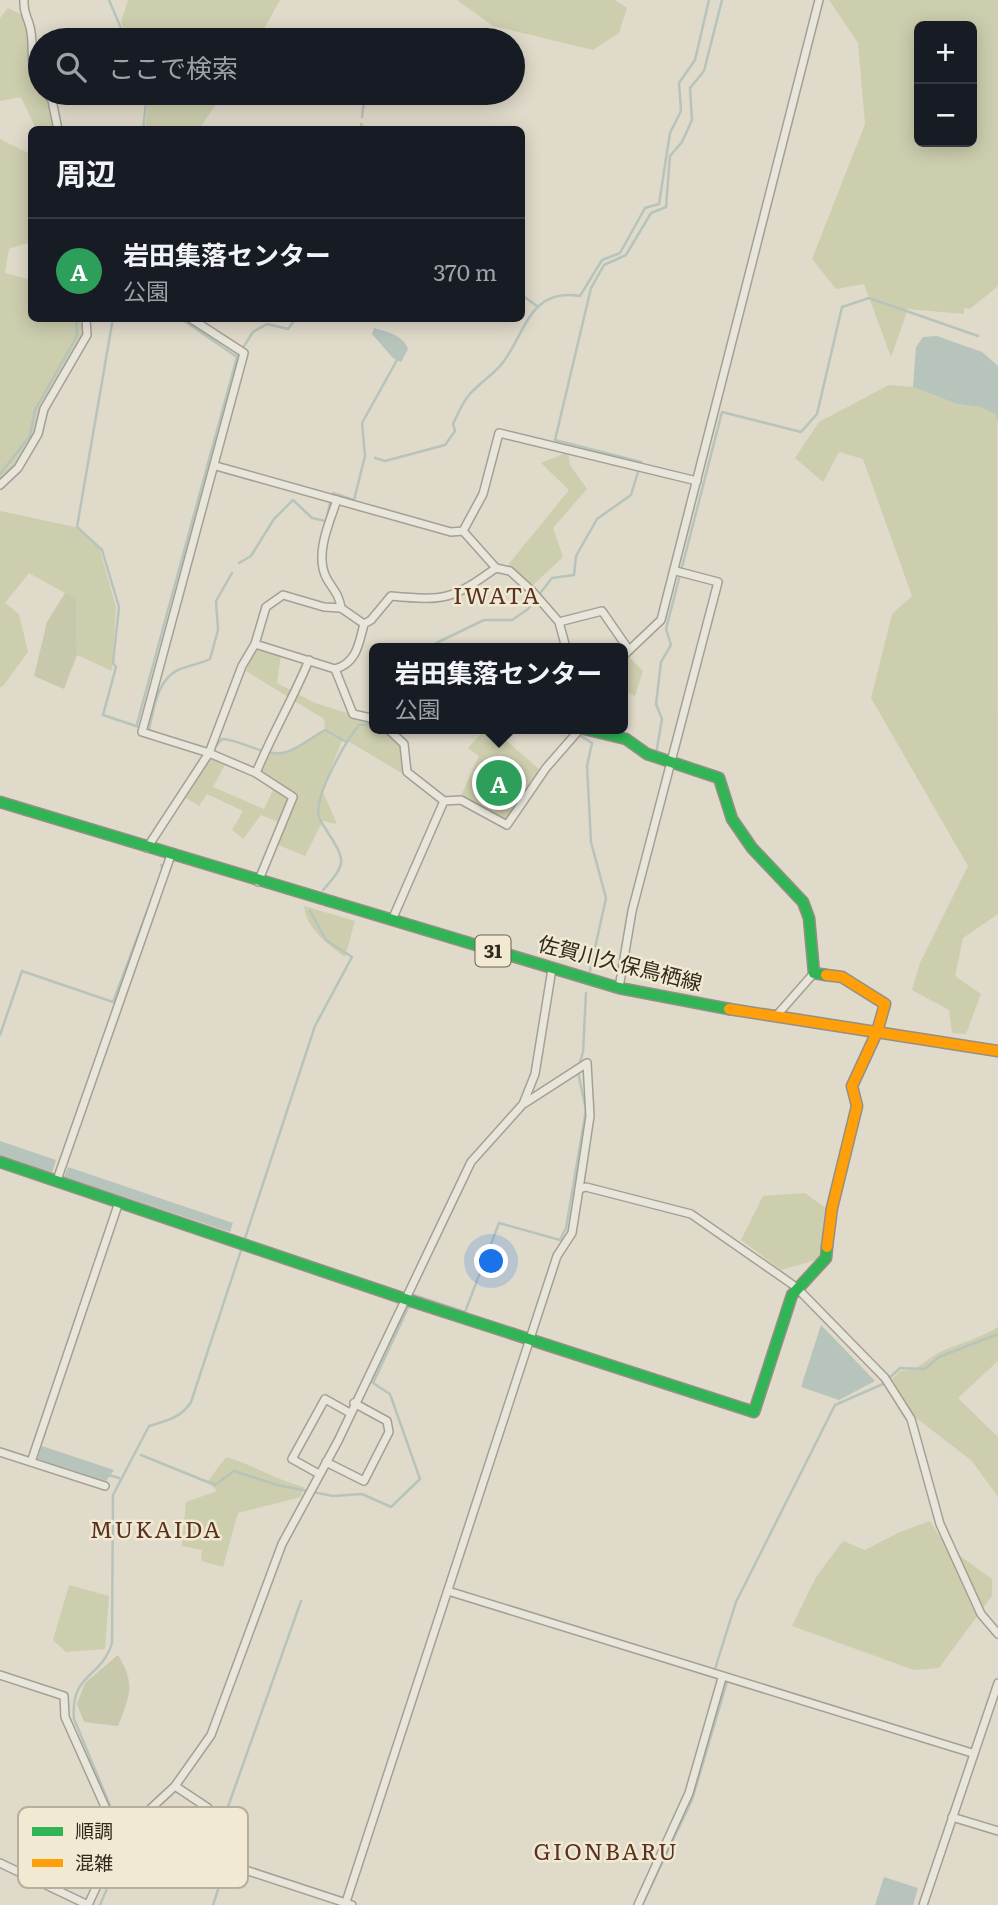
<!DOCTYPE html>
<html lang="ja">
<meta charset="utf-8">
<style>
body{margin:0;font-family:Literata,"Noto Sans JP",serif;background:#242831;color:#f1f3f6}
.controls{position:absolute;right:21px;top:21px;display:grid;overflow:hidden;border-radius:10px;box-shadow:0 4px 18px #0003}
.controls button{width:63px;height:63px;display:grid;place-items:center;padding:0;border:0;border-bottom:2px solid #363941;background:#171b24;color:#f1f3f6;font:35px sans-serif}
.you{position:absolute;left:492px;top:1262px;width:24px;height:24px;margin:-18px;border:5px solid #fff;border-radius:50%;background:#1a73e8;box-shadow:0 0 0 10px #1a73e833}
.badge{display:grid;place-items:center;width:46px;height:46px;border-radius:50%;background:#b45309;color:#fff;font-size:23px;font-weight:700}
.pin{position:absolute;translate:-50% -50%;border:4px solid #fff;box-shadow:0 2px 7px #0006}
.popup{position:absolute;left:369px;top:643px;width:259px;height:91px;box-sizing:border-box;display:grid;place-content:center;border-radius:10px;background:#171b24;filter:drop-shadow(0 2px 5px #0005);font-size:23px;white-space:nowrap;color:#9ea1a6}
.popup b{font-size:26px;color:#f1f3f6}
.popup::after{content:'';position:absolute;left:50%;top:100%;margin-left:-14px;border:14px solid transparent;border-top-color:#171b24}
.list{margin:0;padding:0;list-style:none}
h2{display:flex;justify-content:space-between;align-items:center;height:91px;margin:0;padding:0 28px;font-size:30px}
h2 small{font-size:23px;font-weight:400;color:#9ea1a6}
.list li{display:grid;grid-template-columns:46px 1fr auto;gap:21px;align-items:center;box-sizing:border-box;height:105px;padding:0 28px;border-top:2px solid #363941}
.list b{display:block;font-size:26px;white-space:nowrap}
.list p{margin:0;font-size:23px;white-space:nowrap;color:#9ea1a6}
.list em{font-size:23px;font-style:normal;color:#9ea1a6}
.icon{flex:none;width:38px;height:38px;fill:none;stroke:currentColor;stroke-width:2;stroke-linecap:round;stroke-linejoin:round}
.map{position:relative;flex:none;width:998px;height:1905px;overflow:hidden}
.search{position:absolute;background:#171b24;box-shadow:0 4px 18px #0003;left:28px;top:28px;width:497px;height:77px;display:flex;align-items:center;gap:18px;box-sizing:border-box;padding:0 24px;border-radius:38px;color:#9ea1a6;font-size:26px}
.panel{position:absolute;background:#171b24;box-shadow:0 4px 18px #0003;left:28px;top:126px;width:497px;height:196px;border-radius:10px}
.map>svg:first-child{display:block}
.green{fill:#cdceae;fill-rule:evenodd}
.cemetery{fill:#c8c8ad}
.water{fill:#b6c4bc}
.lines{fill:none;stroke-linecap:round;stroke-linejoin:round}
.stream{stroke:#b6c4bc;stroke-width:2.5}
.street-casing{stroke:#a59f94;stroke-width:10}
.fast-casing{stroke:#958f84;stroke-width:13}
.slow-casing{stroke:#958f84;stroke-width:13}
.street{stroke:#e8e5db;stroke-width:7}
.fast{stroke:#30b455;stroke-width:10}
.slow{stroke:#ff9f0a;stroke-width:10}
.labels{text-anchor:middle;stroke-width:5;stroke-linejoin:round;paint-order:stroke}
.shield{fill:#f1e9d1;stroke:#6b6254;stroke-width:2}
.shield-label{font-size:19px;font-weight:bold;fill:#31281e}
.street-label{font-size:21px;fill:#31281e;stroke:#f1e9d1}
.neighbourhood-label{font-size:23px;letter-spacing:2px;fill:#593122;stroke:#f1e9d1}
.key{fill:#f1e9d1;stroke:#b7af9b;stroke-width:2}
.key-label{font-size:19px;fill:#31281e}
</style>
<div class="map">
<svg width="998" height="1905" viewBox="0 0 998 1905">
<rect width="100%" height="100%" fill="#e0daca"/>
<g class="green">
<polygon points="128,0 280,0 258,40 128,40 121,22"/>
<polygon points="457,0 615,0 627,8 619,33 593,50 493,26"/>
<path d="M 829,0 L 998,0 L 998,286 L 970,309 L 964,308 L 964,314 L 908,309 L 891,357 L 864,284 L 836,289 L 812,259 L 865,124 L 858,43 ZM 972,26 L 972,142 L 919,142 L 919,26 Z"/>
<path d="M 8,8 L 22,15 C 29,32 26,49 30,66 C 33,77 40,81 40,93 L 46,93 L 57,129 L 36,129 L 21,97 L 0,101 L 0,18 Z"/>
<polygon points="149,93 224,93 199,129 145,129"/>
<path d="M 0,139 L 32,155 L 31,242 L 9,249 L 5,273 L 31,280 L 32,318 L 82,319 L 85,334 C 61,383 40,443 0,481 Z"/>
<polygon points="889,385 913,387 957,404 980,407 997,414 998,914 963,938 955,976 981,994 966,1034 952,1033 949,1010 912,990 920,963 968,866 871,698 892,614 912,596 863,459 839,452 823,482 795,458 819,422"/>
<polygon points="568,452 570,465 587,489 553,528 563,557 531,587 508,565 569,490 541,463"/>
<polygon points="0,511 75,527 100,550 116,607 112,671 77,655 76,599 29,573 5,603 19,614 28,652 3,686 0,687"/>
<polygon points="255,650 281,655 277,683 315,703 373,721 375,729 382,729 401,747 403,774 343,738 322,790 337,824 323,821 305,856 276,844 283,824 261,815 243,839 232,830 243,811 207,794 199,806 183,796 209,756 226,763 213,787 264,809 275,786 256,773 265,752 283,754 325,730 324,719 246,671"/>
<polygon points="627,655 643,671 635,696 623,691 623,659"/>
<polygon points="485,729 493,729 540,770 506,821 461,796 479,756 468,748"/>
<path d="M 304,906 L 355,921 L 345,957 C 327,944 306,928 304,906 Z"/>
<polygon points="805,1193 827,1209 823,1258 781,1270 741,1240 763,1196"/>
<path d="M 998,1327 L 998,1361 L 958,1398 L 998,1437 L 998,1497 L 972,1461 L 915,1417 L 892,1379 L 900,1371 C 922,1369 923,1361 940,1352 C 960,1343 979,1339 998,1327 Z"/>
<path d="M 226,1457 C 254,1465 276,1480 304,1487 L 301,1497 L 238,1513 L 223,1567 L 201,1561 L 202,1550 L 182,1546 L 186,1502 L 217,1491 L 208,1481 Z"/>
<polygon points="930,1521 945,1545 992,1579 992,1596 939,1668 914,1670 792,1626 816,1577 843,1541 865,1550 900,1532"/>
<polygon points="69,1585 109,1596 105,1649 66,1652 53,1640"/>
</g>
<g class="cemetery">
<polygon points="65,593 76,599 77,655 64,689 34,676 47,622"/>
<path d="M 118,1655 C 136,1685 130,1695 118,1726 L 84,1722 L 77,1704 L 85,1683 Z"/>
</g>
<g class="water">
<path d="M 374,328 C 388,332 403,335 408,349 L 401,362 L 393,358 L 372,334 Z"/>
<polygon points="937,336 982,352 998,366 998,424 996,414 980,407 957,404 913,387 916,347 923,337"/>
<polygon points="0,1141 56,1160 52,1173 0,1156"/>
<polygon points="68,1167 233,1223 230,1232 64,1177"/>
<polygon points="821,1325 875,1381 839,1400 801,1387"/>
<polygon points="42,1446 114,1470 106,1481 37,1459"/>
<polygon points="884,1877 918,1888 913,1905 875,1905"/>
</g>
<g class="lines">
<g class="stream">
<polyline points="109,0 126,40"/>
<polyline points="362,117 365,93"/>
<polyline points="361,124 364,130"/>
<polyline points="143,130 147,93"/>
<polyline points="522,295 538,307"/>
<polyline points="113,318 77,527 102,550 119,607 113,663 116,667 103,715 205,749"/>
<polyline points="180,318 237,357"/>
<path d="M 375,458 L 385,461 L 445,445 L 455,431 L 453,424 C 458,414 462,403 469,395 C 479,383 495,374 504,361 C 526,331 530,288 580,296 L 602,260 L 620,253 L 645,208 L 659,204 L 670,133 L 681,111 L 679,83 L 695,60 L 709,0"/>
<polyline points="0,474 30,436 35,410 77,336 76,318"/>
<polyline points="333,493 354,500 365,456 362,423 397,360"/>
<polyline points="239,563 251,556 274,519 293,500 312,518 326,521 330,503"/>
<polyline points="426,648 484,620 512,620 528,609 552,578 574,575 576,556 597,519 631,495 641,462 555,440 591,288 604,265 626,255 651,213 666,207 670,156 682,142 692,120 690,88 704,71 722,0"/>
<polyline points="137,724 237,357 253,332 267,324 288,329 296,318"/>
<path d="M 149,729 C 154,709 157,680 178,670 C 186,666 200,664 210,659 L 218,630 L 216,601 L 232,573"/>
<polyline points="584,731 581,736 592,743 587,766 591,842 606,898 590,971"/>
<polyline points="641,744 656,754 662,719 656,704 661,662 671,645 666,629 722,412 801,432 817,414 842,307 869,298 978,336"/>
<path d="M 214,748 L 222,739 C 242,740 261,755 281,753 C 295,752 313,736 325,730 L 345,741"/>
<polyline points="149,838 180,791"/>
<path d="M 323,890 C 347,863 346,861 327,831 C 325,827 320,822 319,817 C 313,797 346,741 359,725 L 375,724"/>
<polyline points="0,1035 22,971 113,1002 163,869 161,865"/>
<polyline points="579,1066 583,1052 586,993"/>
<polyline points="141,1455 215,1485 234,1471 277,1485 333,1496 362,1494 391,1507 420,1479 390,1394 373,1383 414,1295 465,1312 499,1223 560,1240 566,1228 586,1110 578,1072"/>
<polyline points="108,1475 119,1478"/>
<polyline points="715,1669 736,1602 835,1405 883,1384 900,1368 925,1369 939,1357 998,1334"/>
<polyline points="219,1832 301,1601"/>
<polyline points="219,1838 225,1860"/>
<path d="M 100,1905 L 126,1844 L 74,1719 C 70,1673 101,1679 112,1643 L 113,1495 L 149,1426 C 166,1421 181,1418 191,1402 L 315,1026 L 352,957 L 326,940 L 310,911"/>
<polyline points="213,1905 225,1868"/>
<polyline points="642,1905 692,1800 727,1682"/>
</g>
<g class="street-casing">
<g id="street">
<path d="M 24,0 C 23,13 27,15 30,27 C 35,47 28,64 40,82"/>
<polyline points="47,93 52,100 58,130"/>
<polyline points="190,318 244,353 142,732 209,753 256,773"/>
<polyline points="216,466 451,532 463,531 483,494 499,433 697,481"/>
<polyline points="0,485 18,468 38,434 44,409 87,335 86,318"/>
<path d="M 337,500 C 329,523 314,556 327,579 C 334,591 339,594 341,608"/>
<polyline points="463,531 496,568 510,571 532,591 559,622 566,648"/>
<polyline points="559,622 602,611 629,650"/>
<polyline points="255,644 266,607 283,595 324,607 341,608 364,624"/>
<polyline points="623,656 661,620 819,0"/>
<polyline points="335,669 353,714 375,719"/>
<polyline points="388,729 404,744 407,772 444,801"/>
<path d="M 147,848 L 209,753 L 242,666 L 255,644 L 335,669 C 357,663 359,643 364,624 L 371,620 L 391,596 C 446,601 451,600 496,568"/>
<path d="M 258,882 L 293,797 L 256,773 C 272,734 293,699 309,660"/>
<polyline points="392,920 444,801 461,800 507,825 546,768 580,729"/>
<polyline points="619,988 632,911 718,582 676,571"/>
<polyline points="777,1015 814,973"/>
<polyline points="57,1180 171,855"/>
<polyline points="579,1189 586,1187 691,1214 796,1287 885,1378 911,1419 940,1524 981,1614 998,1634"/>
<polyline points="0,1452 105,1486"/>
<polyline points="31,1462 119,1202"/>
<polyline points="326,1462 364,1481 389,1432 387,1421 354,1403"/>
<polyline points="319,1474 292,1459 325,1399 350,1413"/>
<polyline points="448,1591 972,1753"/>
<polyline points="0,1675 64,1696 65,1717 119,1838"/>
<polyline points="175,1786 208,1808 218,1834 214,1841 221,1862 352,1905"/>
<polyline points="952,1817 998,1831"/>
<polyline points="0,1863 88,1905"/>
<polyline points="88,1905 119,1838 175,1786 211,1735 282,1544 338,1441 471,1162 523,1104 535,1074 552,969"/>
<polyline points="345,1905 557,1256 572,1233 579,1189 590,1116 587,1063 525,1103"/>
<polyline points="638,1905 689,1793 722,1678"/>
<polyline points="923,1905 998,1683"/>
</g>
</g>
<g class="fast-casing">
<g id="fast">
<polyline points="585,729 626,739 647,754 719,778 732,819 752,848 803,902 809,918 814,973 826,975"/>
<polyline points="0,802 619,988 729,1009"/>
<polyline points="0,1162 405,1299 754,1412 792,1295 826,1258 827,1247"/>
</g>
</g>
<g class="slow-casing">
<g id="slow">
<polyline points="826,975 842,977 885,1004 877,1032 852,1086 857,1106 832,1208 827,1247"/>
<polyline points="729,1009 998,1051"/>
</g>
</g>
<use href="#street" class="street"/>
<use href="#fast" class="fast"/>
<use href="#slow" class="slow"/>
</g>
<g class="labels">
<rect class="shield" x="475.5" y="935.5" width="35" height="31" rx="5"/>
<g class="shield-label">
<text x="493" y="958">31</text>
</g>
<g class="street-label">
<text transform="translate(620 964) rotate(14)" y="7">佐賀川久保鳥栖線</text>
</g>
<g class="neighbourhood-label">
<text x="497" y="604">IWATA</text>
<text x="156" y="1538">MUKAIDA</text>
<text x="606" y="1860">GIONBARU</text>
</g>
</g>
<rect x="18" y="1807" width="230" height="81" rx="10" class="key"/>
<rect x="32" y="1827" width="31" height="9" fill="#30b455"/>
<rect x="32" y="1859" width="31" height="8" fill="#ff9f0a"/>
<g class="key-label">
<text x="75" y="1838">順調</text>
<text x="75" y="1870">混雑</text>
</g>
</svg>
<div class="controls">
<button>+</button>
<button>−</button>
</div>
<div class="you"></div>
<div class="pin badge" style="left:499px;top:783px;background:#2e9e5b">A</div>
<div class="popup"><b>岩田集落センター</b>公園</div>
<div class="search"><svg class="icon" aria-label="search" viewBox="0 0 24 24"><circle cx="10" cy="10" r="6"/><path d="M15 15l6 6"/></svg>ここで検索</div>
<section class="panel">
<h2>周辺<small></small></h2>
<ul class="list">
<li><span class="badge" style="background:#2e9e5b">A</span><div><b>岩田集落センター</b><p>公園</p></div><em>370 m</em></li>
</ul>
</section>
</div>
